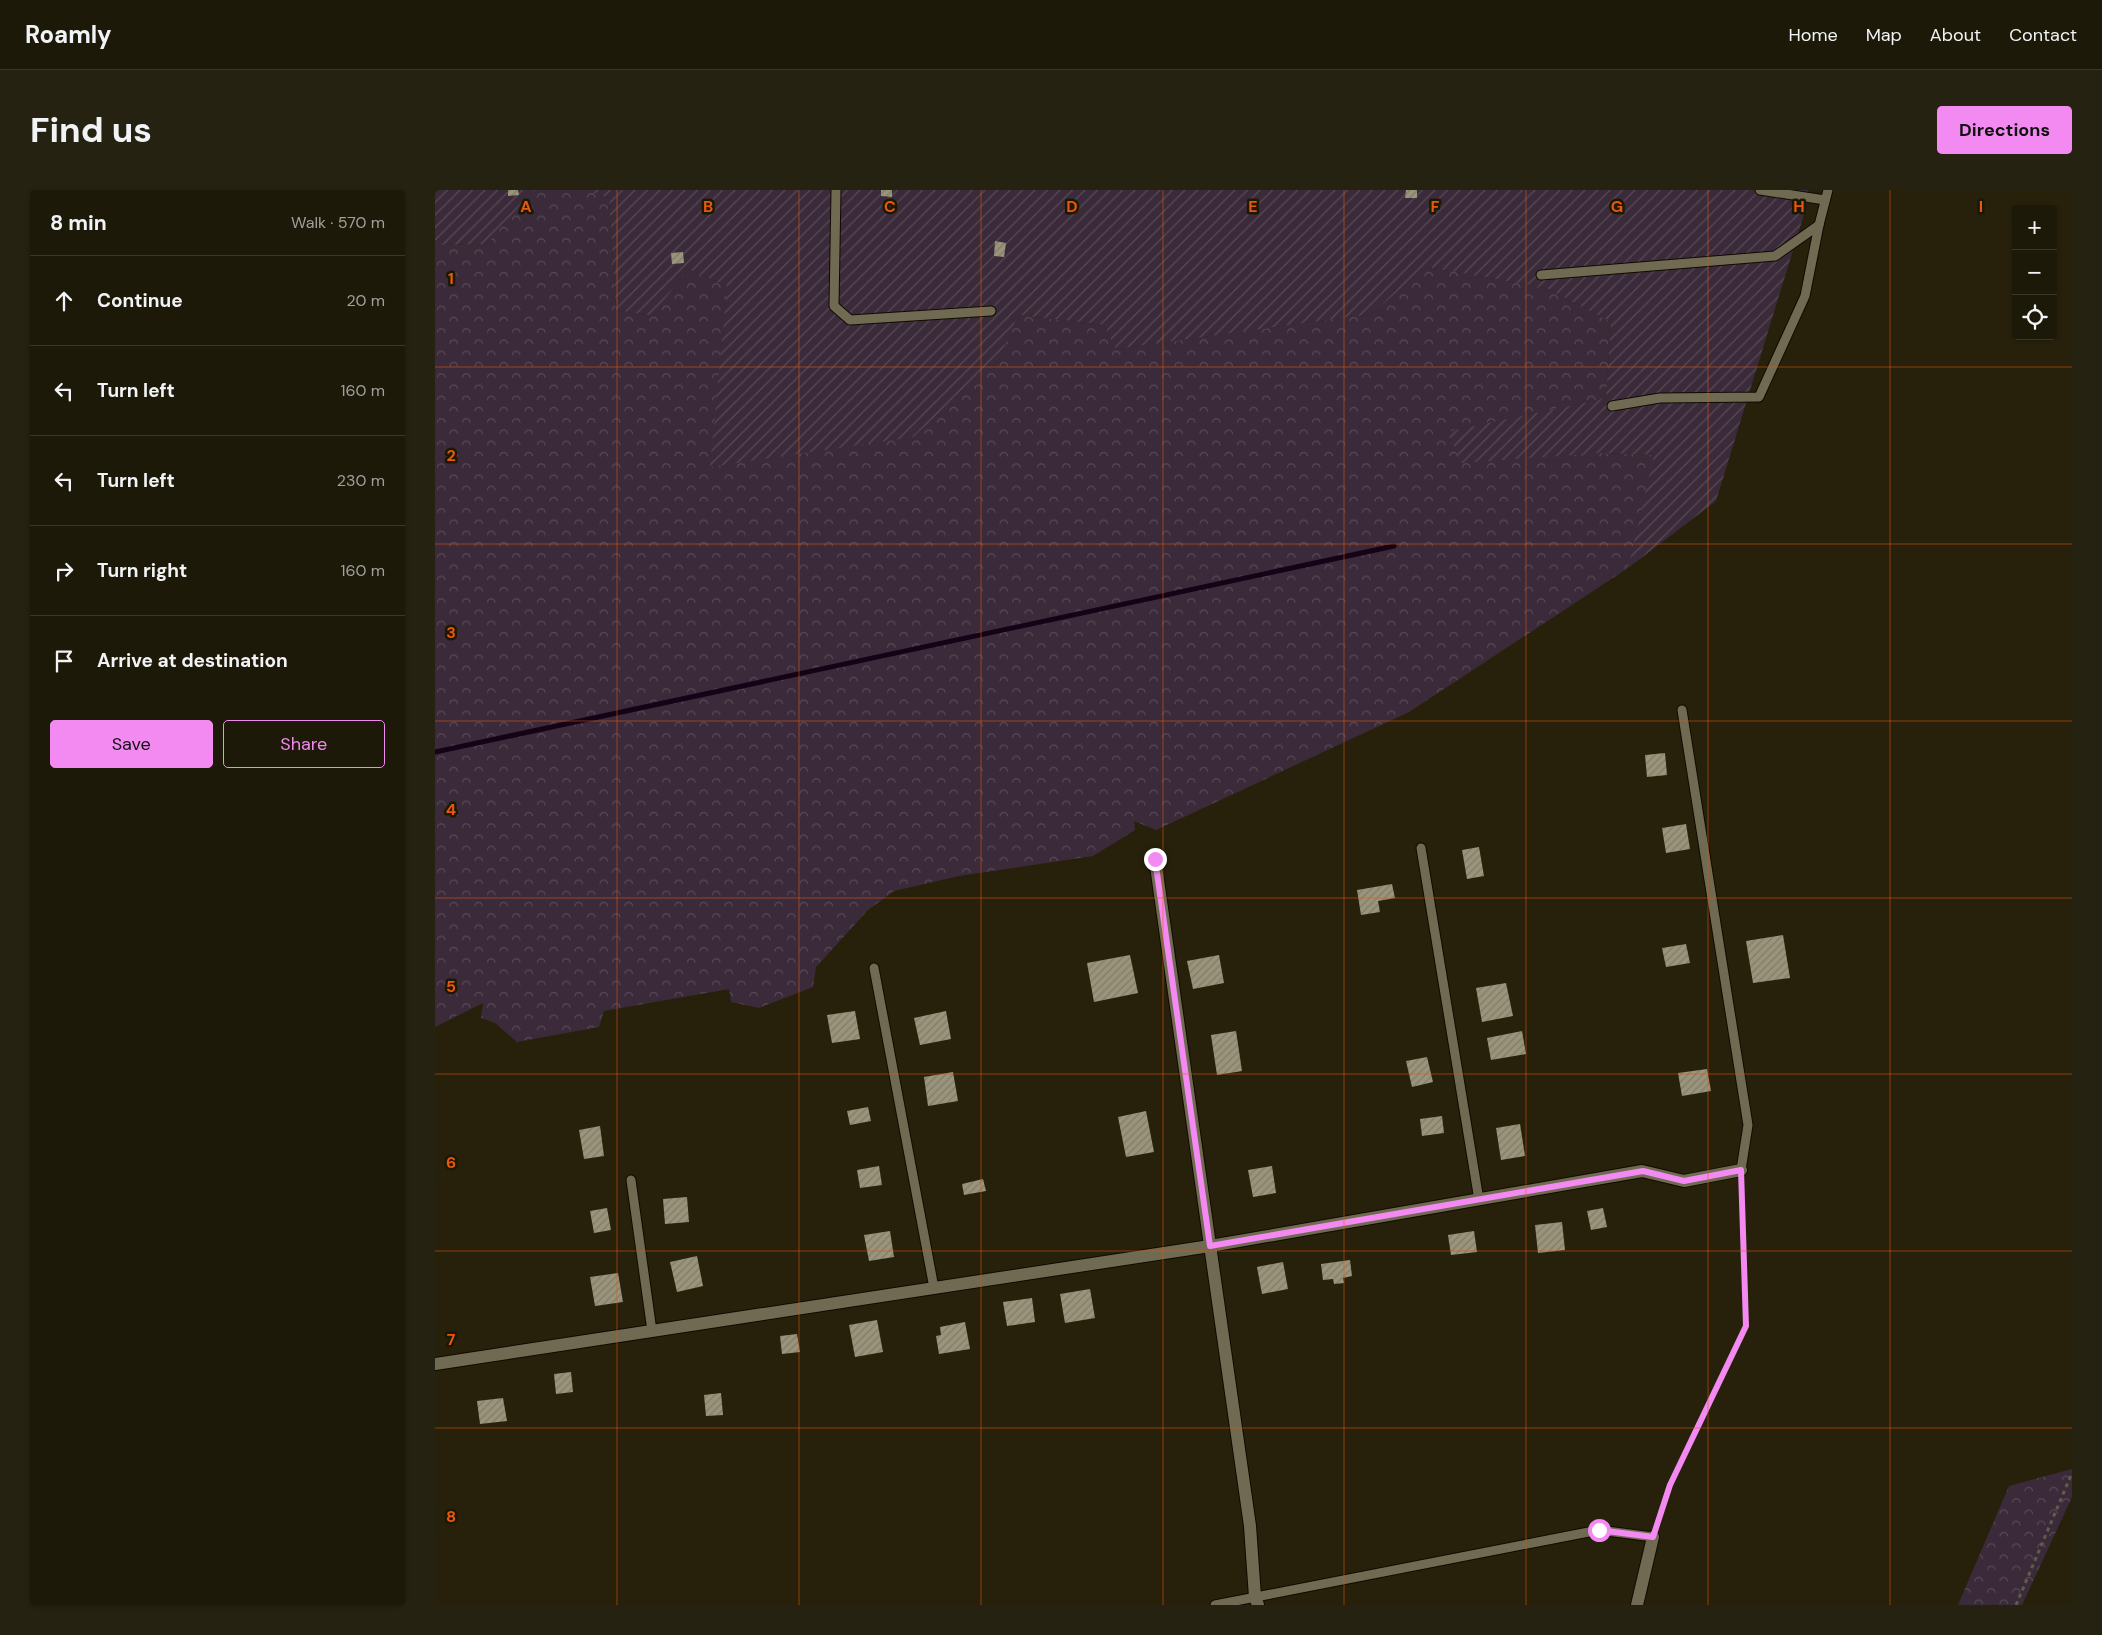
<!DOCTYPE html>
<meta charset="utf-8">
<style>
body{margin:0;font-family:"DM Sans",sans-serif;background:#252212;color:#f1f3f6}
.controls{position:absolute;right:15px;top:15px;display:grid;overflow:hidden;border-radius:5px;box-shadow:0 1px 4px #0004}
.controls button{width:45px;height:45px;display:grid;place-items:center;padding:0;border:0;border-bottom:1px solid #3b3829;background:#1d1908;color:#f1f3f6;font:25px sans-serif}
.stop{position:absolute;width:15px;height:15px;margin:-11px;border:4px solid #f38af1;border-radius:50%;background:#fff}
.stop.end{background:#f38af1;border-color:#fff;box-shadow:0 1px 5px #0008}
.list{margin:0;padding:0;list-style:none}
h2{display:flex;justify-content:space-between;align-items:center;height:65px;margin:0;padding:0 20px;font-size:21px}
h2 small{font-size:16px;font-weight:400;color:#a0a09c}
.list li{display:grid;grid-template-columns:32px 1fr auto;gap:15px;align-items:center;box-sizing:border-box;height:90px;padding:0 20px;border-top:1px solid #3b3829}
.list b{display:block;font-size:19px;white-space:nowrap}
.list em{font-size:16px;font-style:normal;color:#a0a09c}
.actions{display:flex;gap:10px;padding:15px 20px}
.actions a{flex:1;padding:11px 0;border:1px solid #f38af1;border-radius:5px;text-align:center;font-size:18px;color:#f38af1}
.actions .main{background:#f38af1;color:#111}
.icon{flex:none;width:28px;height:28px;fill:none;stroke:currentColor;stroke-width:2;stroke-linecap:round;stroke-linejoin:round}
.map{position:relative;flex:none;width:1637px;height:1415px;overflow:hidden;border-radius:5px}
header{display:flex;align-items:center;gap:30px;box-sizing:border-box;height:70px;padding:0 25px;background:#1d1908;border-bottom:1px solid #3b3829}
header strong{font-size:24px}
nav{display:flex;gap:28px;margin-inline-start:auto;font-size:18px}
.intro{display:flex;align-items:center;justify-content:space-between;box-sizing:border-box;height:120px;padding:0 30px}
h1{margin:0;font-size:35px}
.button{padding:12px 22px;border-radius:5px;background:#f38af1;color:#111;font-size:18px;font-weight:700}
main{display:flex;gap:30px;padding:0 30px}
aside{flex:1;background:#1d1908;border-radius:5px;box-shadow:0 1px 4px #0004}
.map>svg:first-child{display:block}
.forest{fill:url(#forest-crowns)}
.garden{fill:url(#garden-furrows)}
.lines{fill:none;stroke-linecap:round;stroke-linejoin:round}
.stream{stroke:#160216;stroke-width:5}
.building{fill:url(#building-hatch)}
.lane-casing{stroke:#100a00;stroke-width:11}
.street-casing{stroke:#100a00;stroke-width:14}
.path{stroke:#615b48;stroke-width:3;stroke-dasharray:4 4;stroke-linecap:butt}
.lane{stroke:#706a52;stroke-width:9}
.street{stroke:#706a52;stroke-width:12}
.route{stroke:#f38af1;stroke-width:6}
.grid{fill:none;stroke:#e8590c;stroke-width:1;stroke-opacity:0.55}
.grid-label{font-size:16px;text-anchor:middle;font-weight:bold;fill:#e8590c;stroke:#1d1803;stroke-width:5;stroke-linejoin:round;paint-order:stroke}
</style>
<header>
<strong>Roamly</strong>
<nav><a>Home</a><a>Map</a><a>About</a><a>Contact</a></nav>
</header>
<div class="intro"><h1>Find us</h1><a class="button">Directions</a></div>
<main>
<aside>
<h2>8 min<small>Walk · 570 m</small></h2>
<ul class="list">
<li><svg class="icon" aria-label="ahead" viewBox="0 0 24 24"><path d="M12 20V5M6 11l6-6 6 6"/></svg><div><b>Continue</b></div><em>20 m</em></li>
<li><svg class="icon" aria-label="left" viewBox="0 0 24 24"><path d="M17 20v-9H6M10 6l-5 5 5 5"/></svg><div><b>Turn left</b></div><em>160 m</em></li>
<li><svg class="icon" aria-label="left" viewBox="0 0 24 24"><path d="M17 20v-9H6M10 6l-5 5 5 5"/></svg><div><b>Turn left</b></div><em>230 m</em></li>
<li><svg class="icon" aria-label="right" viewBox="0 0 24 24"><path d="M7 20v-9h11M14 6l5 5-5 5"/></svg><div><b>Turn right</b></div><em>160 m</em></li>
<li><svg class="icon" aria-label="arrive" viewBox="0 0 24 24"><path d="M6 21V4h12l-3 4 3 4H6"/></svg><div><b>Arrive at destination</b></div></li>
</ul>
<div class="actions"><a class="main">Save</a><a>Share</a></div>
</aside>
<div class="map">
<svg width="1637" height="1415" viewBox="0 0 1637 1415">
<defs>
<pattern id="forest-crowns" width="20" height="18" patternUnits="userSpaceOnUse" patternTransform="scale(1.25)"><rect width="20" height="18" fill="#3b2b3a"/><path d="M2 6a3 3 0 1 1 6 0M12 15a3 3 0 1 1 6 0" fill="none" stroke="#574956"/></pattern>
<pattern id="garden-furrows" width="10" height="10" patternUnits="userSpaceOnUse" patternTransform="scale(1.25)"><rect width="10" height="10" fill="#3b2b3a"/><path d="M-1 1l2-2M0 10L10 0M9 11l2-2" fill="none" stroke="#574956"/></pattern>
<pattern id="building-hatch" width="6" height="6" patternUnits="userSpaceOnUse" patternTransform="scale(1.25)"><rect width="6" height="6" fill="#9a947b"/><path d="M-1 1l2-2M0 6l6-6M5 7l2-2" fill="none" stroke="#807c69"/></pattern>
</defs>
<rect width="100%" height="100%" fill="#27210b"/>
<g class="forest">
<polygon points="97,0 149,0 174,8 181,120 218,126 252,79 292,96 276,276 564,170 582,125 669,135 681,159 936,124 992,77 1111,98 1176,132 1171,208 1013,242 1165,263 1220,265 1193,378 974,522 721,640 699,631 700,640 658,666 524,686 459,701 433,720 381,777 378,797 324,818 296,812 294,799 169,821 164,837 82,852 60,833 46,828 48,813 0,837 0,55 52,54"/>
<polygon points="1637,1279 1637,1307 1587,1415 1523,1415 1574,1296"/>
</g>
<g class="garden">
<polygon points="0,0 102,0 97,1 52,54 0,55"/>
<polygon points="149,0 1373,0 1370,21 1281,311 1193,378 1219,265 1165,263 1027,273 1012,242 1171,208 1176,132 1111,98 992,77 936,124 681,159 669,135 583,125 564,170 478,247 275,277 292,96 252,79 218,126 181,120 174,8"/>
</g>
<g class="lines">
<polyline class="stream" points="0,562 959,356"/>
</g>
<g class="building">
<polygon points="73,0 83,0 84,5 73,6"/>
<polygon points="446,0 457,0 457,7 446,6"/>
<polygon points="971,0 982,0 982,8 970,8"/>
<polygon points="560,51 571,53 569,67 559,66"/>
<polygon points="248,62 249,73 237,74 236,63"/>
<polygon points="1230,563 1232,585 1212,587 1210,565"/>
<polygon points="1251,634 1255,659 1231,663 1227,638"/>
<polygon points="1044,657 1049,686 1032,689 1027,660"/>
<polygon points="957,694 960,708 943,711 945,722 926,725 922,700"/>
<polygon points="1348,745 1355,788 1318,793 1311,751"/>
<polygon points="1251,754 1255,773 1231,777 1227,758"/>
<polygon points="695,765 703,803 659,812 652,773"/>
<polygon points="784,765 789,793 758,799 752,771"/>
<polygon points="1071,793 1078,826 1047,832 1041,798"/>
<polygon points="420,821 425,849 397,853 392,825"/>
<polygon points="511,821 516,849 485,855 479,828"/>
<polygon points="801,841 807,881 782,885 776,845"/>
<polygon points="1087,841 1091,864 1056,870 1052,848"/>
<polygon points="992,867 998,892 977,897 971,871"/>
<polygon points="1272,879 1276,901 1247,906 1243,883"/>
<polygon points="518,882 523,911 493,916 489,887"/>
<polygon points="433,917 436,931 415,935 412,921"/>
<polygon points="711,921 719,962 691,967 683,927"/>
<polygon points="1007,926 1009,943 987,946 985,929"/>
<polygon points="1085,934 1090,966 1066,970 1061,938"/>
<polygon points="165,936 169,966 149,969 144,940"/>
<polygon points="444,976 447,995 425,998 422,980"/>
<polygon points="837,976 841,1003 818,1007 813,980"/>
<polygon points="548,989 551,1001 529,1005 527,994"/>
<polygon points="252,1007 254,1032 230,1034 228,1009"/>
<polygon points="172,1018 176,1040 159,1043 155,1021"/>
<polygon points="1168,1018 1172,1037 1156,1040 1152,1021"/>
<polygon points="1127,1032 1130,1060 1103,1063 1100,1035"/>
<polygon points="455,1041 459,1067 434,1071 429,1045"/>
<polygon points="1039,1041 1042,1062 1016,1065 1013,1045"/>
<polygon points="262,1066 268,1096 242,1102 235,1072"/>
<polygon points="915,1070 917,1086 908,1088 909,1093 899,1094 898,1089 888,1090 886,1074"/>
<polygon points="848,1072 853,1099 827,1104 822,1077"/>
<polygon points="183,1083 188,1112 160,1116 155,1087"/>
<polygon points="655,1099 660,1128 630,1133 625,1104"/>
<polygon points="597,1108 600,1132 572,1136 568,1112"/>
<polygon points="442,1130 448,1162 420,1167 414,1135"/>
<polygon points="530,1132 535,1159 504,1164 501,1146 506,1145 505,1137"/>
<polygon points="362,1144 365,1162 347,1164 345,1146"/>
<polygon points="136,1182 138,1202 121,1204 119,1184"/>
<polygon points="286,1203 288,1225 271,1226 269,1205"/>
<polygon points="68,1208 72,1231 45,1234 42,1211"/>
</g>
<g class="lines">
<g class="lane-casing">
<g id="lane">
<polyline points="401,0 399,116 415,130 556,121"/>
<polyline points="1325,0 1390,10"/>
<polyline points="1106,85 1340,66 1384,35"/>
<polyline points="1177,216 1225,208 1324,207 1370,106 1384,35 1393,0"/>
<polyline points="1247,520 1313,935 1306,980"/>
<polyline points="986,658 1044,1010"/>
<polyline points="439,778 499,1098"/>
<polyline points="196,990 217,1141"/>
<polyline points="780,1415 1164,1340 1218,1347"/>
</g>
</g>
<g class="street-casing">
<g id="street">
<polyline points="720,669 815,1336 820,1407 823,1415"/>
<polyline points="0,1174 775,1056 1207,981 1249,991 1306,980"/>
<polyline points="1202,1415 1218,1347"/>
</g>
</g>
<g class="path">
<polyline points="1222,1334 1235,1295 1311,1136 1306,992"/>
<polyline points="1581,1415 1637,1283"/>
</g>
<use href="#lane" class="lane"/>
<use href="#street" class="street"/>
</g>
<g class="lines">
<polyline class="route" points="720,669 775,1056 1208,981 1249,991 1306,980 1311,1136 1235,1295 1218,1347 1164,1340"/>
</g>
<path class="grid" d="M 182,0 L 182,1415M 364,0 L 364,1415M 546,0 L 546,1415M 728,0 L 728,1415M 909,0 L 909,1415M 1091,0 L 1091,1415M 1273,0 L 1273,1415M 1455,0 L 1455,1415M 0,177 L 1637,177M 0,354 L 1637,354M 0,531 L 1637,531M 0,708 L 1637,708M 0,884 L 1637,884M 0,1061 L 1637,1061M 0,1238 L 1637,1238"/>
<g class="grid-label">
<text x="91" y="22">A</text>
<text x="273" y="22">B</text>
<text x="455" y="22">C</text>
<text x="637" y="22">D</text>
<text x="818" y="22">E</text>
<text x="1000" y="22">F</text>
<text x="1182" y="22">G</text>
<text x="1364" y="22">H</text>
<text x="1546" y="22">I</text>
<text x="16" y="94">1</text>
<text x="16" y="271">2</text>
<text x="16" y="448">3</text>
<text x="16" y="625">4</text>
<text x="16" y="802">5</text>
<text x="16" y="978">6</text>
<text x="16" y="1155">7</text>
<text x="16" y="1332">8</text>
</g>
</svg>
<div class="controls">
<button>+</button>
<button>−</button>
<button><svg class="icon" aria-label="locate" viewBox="0 0 24 24"><circle cx="12" cy="12" r="6"/><path d="M12 2v4M12 18v4M2 12h4M18 12h4"/></svg></button>
</div>
<div class="stop" style="left:1164px;top:1340px"></div>
<div class="stop end" style="left:720px;top:669px"></div>
</div>
</main>
